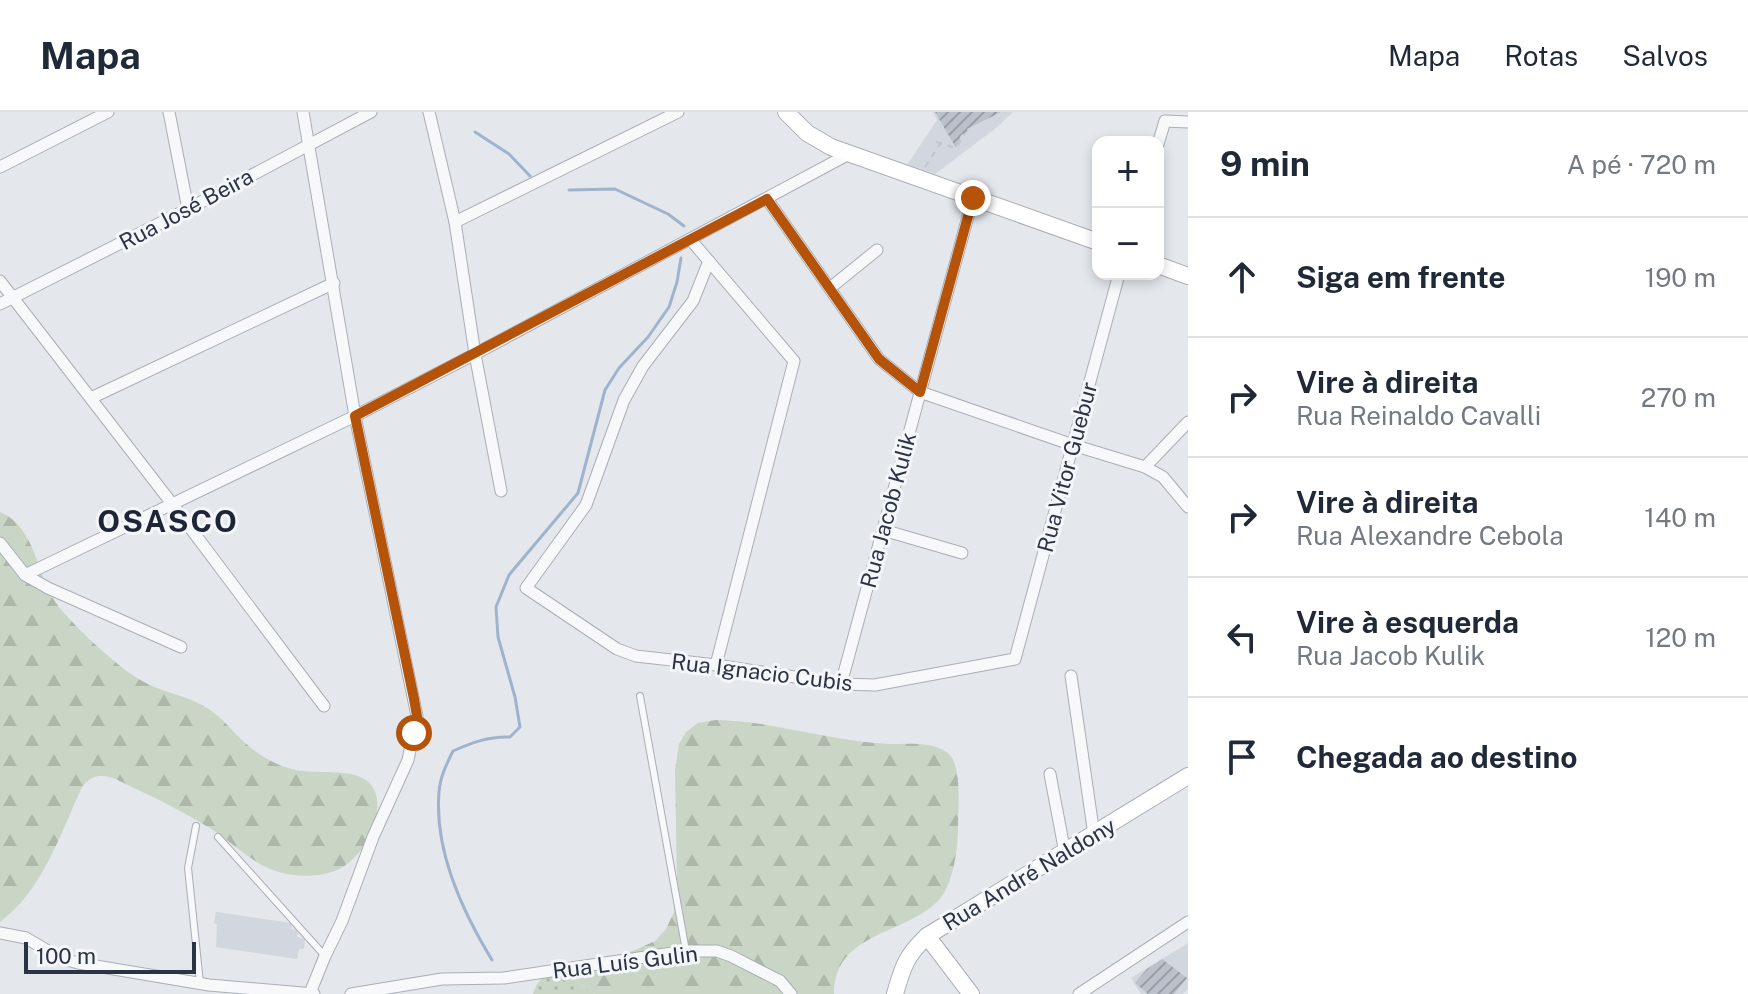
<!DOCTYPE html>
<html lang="pt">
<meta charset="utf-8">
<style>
body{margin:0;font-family:"Public Sans",sans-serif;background:#f2f2f3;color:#1f2937}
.controls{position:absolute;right:24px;top:24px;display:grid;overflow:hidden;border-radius:16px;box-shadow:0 4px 12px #0003}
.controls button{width:72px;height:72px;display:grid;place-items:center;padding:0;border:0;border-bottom:2px solid #e0e1e3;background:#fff;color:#1f2937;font:40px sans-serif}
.scale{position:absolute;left:24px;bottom:20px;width:172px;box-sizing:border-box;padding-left:8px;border:4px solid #2b3445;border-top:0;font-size:22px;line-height:28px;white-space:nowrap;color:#2b3445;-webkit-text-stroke:6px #f4f6f9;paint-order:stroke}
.stop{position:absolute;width:24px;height:24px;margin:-18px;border:6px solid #b45309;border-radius:50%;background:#fff}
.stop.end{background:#b45309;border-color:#fff;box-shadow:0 2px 8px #0008}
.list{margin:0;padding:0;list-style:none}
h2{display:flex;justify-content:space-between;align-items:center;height:104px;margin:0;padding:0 32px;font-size:34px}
h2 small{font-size:26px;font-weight:400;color:#747a83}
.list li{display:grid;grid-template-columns:52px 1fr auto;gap:24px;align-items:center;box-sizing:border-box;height:120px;padding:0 32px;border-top:2px solid #e0e1e3}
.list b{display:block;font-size:30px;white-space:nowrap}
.list p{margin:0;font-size:26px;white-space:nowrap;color:#747a83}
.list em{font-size:26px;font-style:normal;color:#747a83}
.icon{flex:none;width:44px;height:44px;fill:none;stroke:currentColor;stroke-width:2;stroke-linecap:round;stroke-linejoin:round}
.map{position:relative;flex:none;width:1188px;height:882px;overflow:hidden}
header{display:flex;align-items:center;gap:48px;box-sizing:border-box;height:112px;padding:0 40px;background:#fff;border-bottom:2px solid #e0e1e3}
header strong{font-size:38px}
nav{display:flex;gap:44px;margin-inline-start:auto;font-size:28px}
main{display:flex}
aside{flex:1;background:#fff}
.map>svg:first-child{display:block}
.built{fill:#d2d6de}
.grass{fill:url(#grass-dots)}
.forest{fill:url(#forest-firs)}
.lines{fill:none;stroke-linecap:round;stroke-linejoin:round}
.stream{stroke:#9fb4cc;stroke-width:3}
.building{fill:url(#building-hatch)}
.lane-casing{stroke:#a9aeb7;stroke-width:8}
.street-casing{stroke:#a9aeb7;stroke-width:13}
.secondary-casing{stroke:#a9aeb7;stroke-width:18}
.path{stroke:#c2c5cb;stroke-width:2;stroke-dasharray:6 6;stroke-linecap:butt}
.lane{stroke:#f7f8fa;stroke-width:6}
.street{stroke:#f7f8fa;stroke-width:11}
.secondary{stroke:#fff;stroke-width:16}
.route{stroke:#b45309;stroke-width:10}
.labels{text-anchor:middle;stroke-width:6;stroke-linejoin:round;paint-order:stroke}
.street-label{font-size:22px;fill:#2b3445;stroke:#f4f6f9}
.district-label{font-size:30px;font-weight:bold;letter-spacing:2px;fill:#1d2536;stroke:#f4f6f9}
</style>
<header>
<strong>Mapa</strong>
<nav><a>Mapa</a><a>Rotas</a><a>Salvos</a></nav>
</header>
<main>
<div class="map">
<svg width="1188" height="882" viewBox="0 0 1188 882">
<defs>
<pattern id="grass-dots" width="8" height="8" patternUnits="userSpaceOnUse" patternTransform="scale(2)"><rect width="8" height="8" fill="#c9d6c5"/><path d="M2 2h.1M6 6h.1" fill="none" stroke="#adb8ab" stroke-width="1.8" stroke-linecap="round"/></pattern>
<pattern id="forest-firs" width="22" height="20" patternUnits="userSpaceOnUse" patternTransform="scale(2)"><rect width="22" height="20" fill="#c9d6c5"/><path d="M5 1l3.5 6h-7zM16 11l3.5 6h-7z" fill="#adb8ab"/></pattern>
<pattern id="building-hatch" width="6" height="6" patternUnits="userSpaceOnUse" patternTransform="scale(2)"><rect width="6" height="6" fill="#bbc0ca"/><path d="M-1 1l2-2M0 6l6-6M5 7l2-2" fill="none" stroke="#989da6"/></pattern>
</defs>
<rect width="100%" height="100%" fill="#e4e7ec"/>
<g class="built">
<polygon points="933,0 1013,0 996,16 935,62 907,53 937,8"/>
<polygon points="216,800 292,811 291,817 298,818 297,825 305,827 304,837 299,837 297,847 216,835 217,812 214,811"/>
<polygon points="1188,831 1188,877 1183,882 1141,882 1131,866"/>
</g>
<path class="grass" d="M 563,857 L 579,871 L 595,882 L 533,882 C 539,864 547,863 563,857 Z"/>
<g class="forest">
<path d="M 0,400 C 38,416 35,465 59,495 C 78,518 120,558 146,571 C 165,581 189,584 207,596 C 222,605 231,618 243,629 C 258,643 276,654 296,658 C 329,664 383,649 377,701 C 376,719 362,741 347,752 C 330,765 303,766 283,761 C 258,756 236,734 216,720 C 190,704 163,689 136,677 C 125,672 113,664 102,664 C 93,663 87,669 82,675 C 60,722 43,778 0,810 Z"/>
<path d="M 716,608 C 775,609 832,630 891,632 C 909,632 936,629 950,643 C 962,657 958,697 958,715 C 958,737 953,775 937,790 C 903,823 834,821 834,882 L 595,882 L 579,871 L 563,857 L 633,839 L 655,829 L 666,817 L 674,800 L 677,769 L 675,659 L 679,632 L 686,620 L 698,611 Z"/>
</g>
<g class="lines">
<g class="stream">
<polyline points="475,20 509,42 530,64"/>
<polyline points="569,78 615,77 668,102 684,114"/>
<path d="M 492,848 C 462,799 434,739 439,680 C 440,665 447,651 453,639 C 471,631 489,624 510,625 L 520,615 L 515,585 L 498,525 L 496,495 L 509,463 L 578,381 L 605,278 L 619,256 L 648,225 L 669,195 L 677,170 L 681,146"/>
</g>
</g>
<g class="building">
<polygon points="935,0 1001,0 967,17 968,20 961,23 956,36"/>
<polygon points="1162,847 1187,866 1174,882 1148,882 1135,871 1147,857"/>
</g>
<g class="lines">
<g class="lane-casing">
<g id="lane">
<polyline points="640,584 686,839"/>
<polyline points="196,714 188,756 200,871"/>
<polyline points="218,725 325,844"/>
</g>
</g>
<g class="street-casing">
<g id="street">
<polyline points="169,0 188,97"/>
<polyline points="303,0 355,304 417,604 408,648 373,725 342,809 325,844 310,881"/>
<polyline points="429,0 455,110 475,242 501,379"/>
<polyline points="1158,32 1165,9 1188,10"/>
<polyline points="0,55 108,0"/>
<polyline points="767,87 879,247 920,280 1073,333 1145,355 1163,365 1188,395"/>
<polyline points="455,110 678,0"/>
<polyline points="690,127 794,249 716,553"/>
<polyline points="709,149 693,189 643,254 624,288 586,393 526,476 617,537 636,544 716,553 841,572 875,573 1015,547 1119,162"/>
<polyline points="0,169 173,393 324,594"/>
<polyline points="830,176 877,138"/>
<polyline points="0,192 188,97 371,0"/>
<polyline points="91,286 334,171"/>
<polyline points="1145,355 1188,310"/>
<polyline points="883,418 962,441"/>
<polyline points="0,431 25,463 48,476 181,535"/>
<polyline points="25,463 355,304 475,242 849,42"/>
<polyline points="1071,564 1094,723"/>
<polyline points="841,572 973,86"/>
<polyline points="1050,662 1065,741"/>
<polyline points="0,821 26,826 60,846 78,851 209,873 314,882"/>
<polyline points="351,882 442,867 504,866 686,839 717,839 731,844 780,869 791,882"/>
<polyline points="1079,882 1188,810"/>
</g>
</g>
<g class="secondary-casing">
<g id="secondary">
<polyline points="786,0 807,21 831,35 1098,130"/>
<polyline points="1158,153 1188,164"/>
<polyline points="927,824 971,882"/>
<path d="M 895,882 C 903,854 906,844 927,824 L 1188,664"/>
</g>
</g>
<g class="path">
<polyline points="936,30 955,36 958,34 961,26 965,22"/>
<polyline points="925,55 942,29"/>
</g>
<use href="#lane" class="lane"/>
<use href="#street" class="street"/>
<use href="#secondary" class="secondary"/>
</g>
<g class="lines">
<polyline class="route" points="414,621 417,604 414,587 355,304 767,87 879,247 920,280 973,86"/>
</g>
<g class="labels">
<g class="street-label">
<text transform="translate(186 97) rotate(-28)" y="8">Rua José Beira</text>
<text transform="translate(1067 355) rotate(-75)" y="8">Rua Vitor Guebur</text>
<text transform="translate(888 398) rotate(-75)" y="8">Rua Jacob Kulik</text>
<text transform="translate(762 560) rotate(7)" y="8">Rua Ignacio Cubis</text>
<text transform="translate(1029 762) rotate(-31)" y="8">Rua André Naldony</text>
<text transform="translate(625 850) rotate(-7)" y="8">Rua Luís Gulin</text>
</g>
<g class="district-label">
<text x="168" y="420">OSASCO</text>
</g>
</g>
</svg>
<div class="controls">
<button>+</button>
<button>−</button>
</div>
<div class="scale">100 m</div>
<div class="stop" style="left:414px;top:621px"></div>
<div class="stop end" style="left:973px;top:86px"></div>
</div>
<aside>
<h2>9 min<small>A pé · 720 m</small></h2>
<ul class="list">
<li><svg class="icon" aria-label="ahead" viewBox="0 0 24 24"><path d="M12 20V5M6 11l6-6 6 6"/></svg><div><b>Siga em frente</b></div><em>190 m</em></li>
<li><svg class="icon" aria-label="right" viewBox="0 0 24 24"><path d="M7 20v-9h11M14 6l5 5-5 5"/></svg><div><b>Vire à direita</b><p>Rua Reinaldo Cavalli</p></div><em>270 m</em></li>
<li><svg class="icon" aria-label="right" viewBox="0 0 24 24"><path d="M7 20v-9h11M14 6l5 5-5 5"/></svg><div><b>Vire à direita</b><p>Rua Alexandre Cebola</p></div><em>140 m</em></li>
<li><svg class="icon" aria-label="left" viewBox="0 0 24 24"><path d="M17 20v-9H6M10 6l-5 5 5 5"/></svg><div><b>Vire à esquerda</b><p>Rua Jacob Kulik</p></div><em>120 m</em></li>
<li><svg class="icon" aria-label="arrive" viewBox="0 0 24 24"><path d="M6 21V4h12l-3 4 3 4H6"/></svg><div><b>Chegada ao destino</b></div></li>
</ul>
</aside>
</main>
